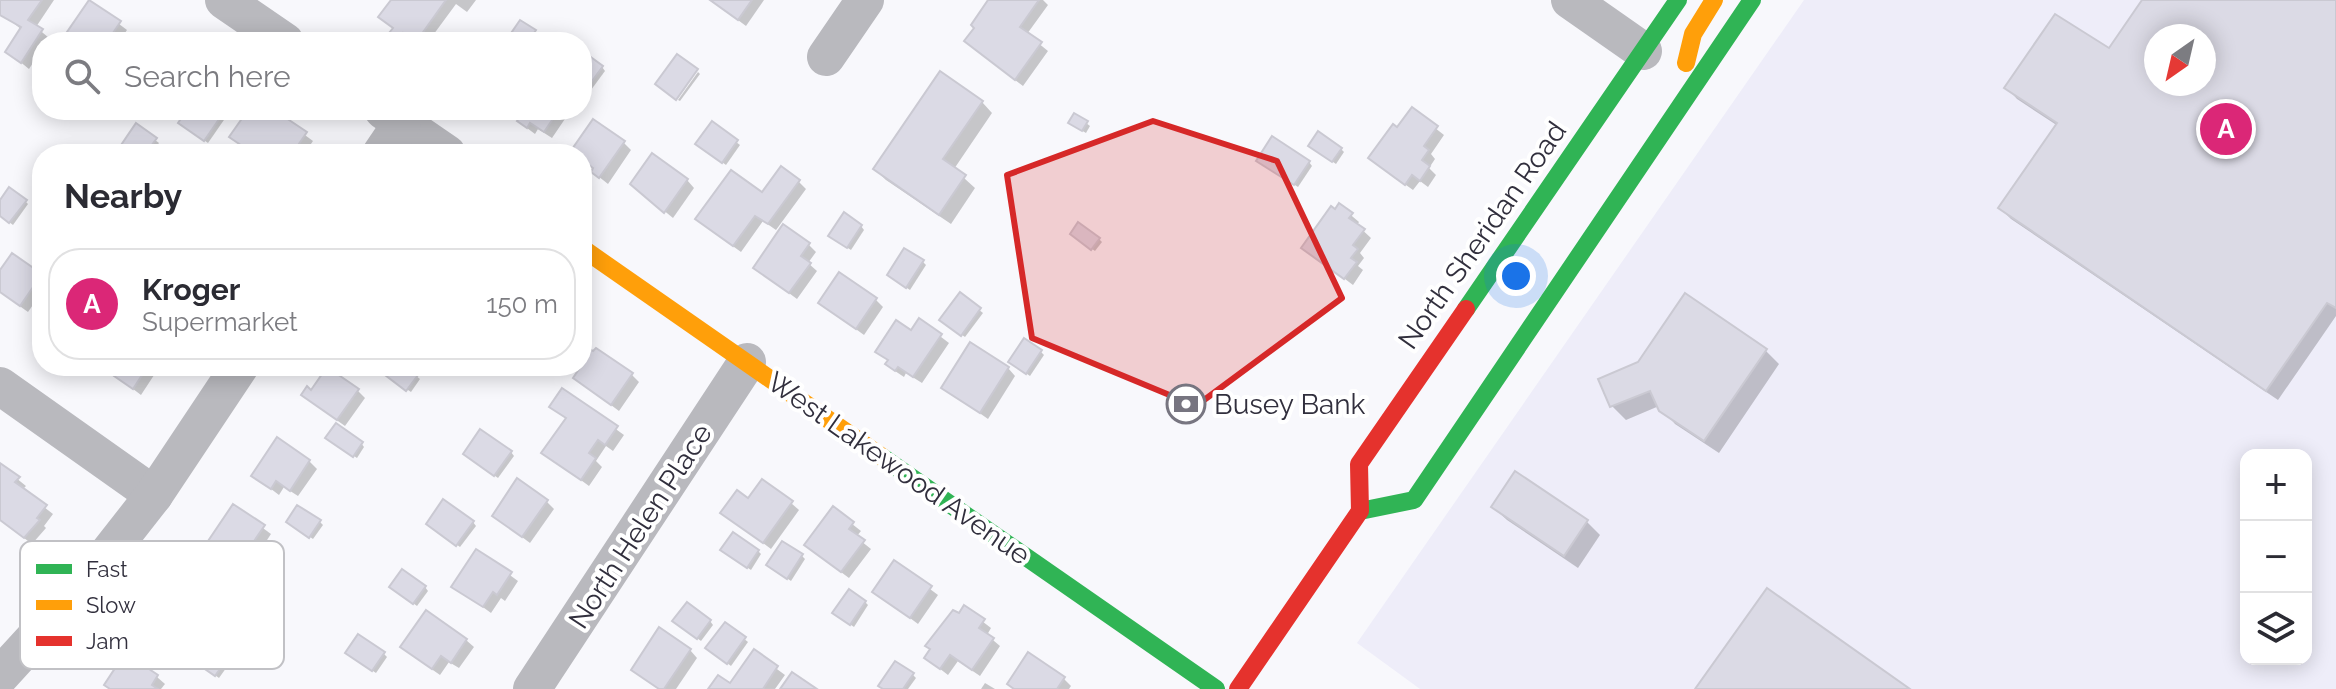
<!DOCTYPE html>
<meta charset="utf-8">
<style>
body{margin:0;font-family:Raleway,sans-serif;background:#f7f7f7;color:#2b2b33}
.controls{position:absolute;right:24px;bottom:24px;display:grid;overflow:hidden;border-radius:16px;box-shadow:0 4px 20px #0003}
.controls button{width:72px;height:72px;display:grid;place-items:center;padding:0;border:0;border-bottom:2px solid #e1e1e2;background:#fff;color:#2b2b33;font:40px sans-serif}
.compass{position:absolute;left:2144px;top:24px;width:72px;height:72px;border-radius:50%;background:#fff;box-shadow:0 4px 20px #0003;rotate:214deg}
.you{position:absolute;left:1516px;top:276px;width:28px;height:28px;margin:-20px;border:6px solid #fff;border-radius:50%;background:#1a73e8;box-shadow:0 0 0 12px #1a73e833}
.badge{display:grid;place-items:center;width:52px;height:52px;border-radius:50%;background:#db2777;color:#fff;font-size:26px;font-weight:700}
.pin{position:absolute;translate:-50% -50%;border:4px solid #fff;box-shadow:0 2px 8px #0006}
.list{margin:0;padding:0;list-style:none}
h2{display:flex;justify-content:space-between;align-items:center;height:104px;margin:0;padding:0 32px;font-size:34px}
h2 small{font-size:26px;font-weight:400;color:#7c7c81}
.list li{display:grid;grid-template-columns:52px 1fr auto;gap:24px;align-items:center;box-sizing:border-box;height:112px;margin:0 16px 16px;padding:0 16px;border:2px solid #e1e1e2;border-radius:32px}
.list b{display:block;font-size:30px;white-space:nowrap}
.list p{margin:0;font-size:26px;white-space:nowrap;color:#7c7c81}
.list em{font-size:26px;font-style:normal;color:#7c7c81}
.icon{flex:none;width:44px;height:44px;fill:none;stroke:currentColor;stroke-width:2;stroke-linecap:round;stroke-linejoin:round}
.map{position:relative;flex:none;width:2336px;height:689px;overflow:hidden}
.search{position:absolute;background:#fff;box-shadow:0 4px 20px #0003;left:32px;top:32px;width:560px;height:88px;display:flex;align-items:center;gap:20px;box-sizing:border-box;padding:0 28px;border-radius:32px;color:#7c7c81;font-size:30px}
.panel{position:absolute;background:#fff;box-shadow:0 4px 20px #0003;left:32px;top:144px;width:560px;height:232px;border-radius:32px}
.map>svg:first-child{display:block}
.built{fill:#eeedf9;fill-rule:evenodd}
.shadow{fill:#0003;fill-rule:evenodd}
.building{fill:#dbdae5;stroke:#cac9d2;stroke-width:2;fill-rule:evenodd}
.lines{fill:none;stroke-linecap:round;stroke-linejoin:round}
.street{stroke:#b9b9be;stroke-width:38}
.fast{stroke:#30b455;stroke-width:18}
.slow{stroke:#ff9f0a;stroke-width:18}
.jam{stroke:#e5322d;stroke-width:18}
.marked{fill:#d62828;fill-opacity:0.2;stroke:#d62828;stroke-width:6;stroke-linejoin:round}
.labels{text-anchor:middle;stroke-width:8;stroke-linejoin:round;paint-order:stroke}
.street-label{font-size:28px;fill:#312f3d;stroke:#fff}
.poi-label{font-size:28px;fill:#312f3d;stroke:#fff;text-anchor:start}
.key{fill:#fff;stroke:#c1c1c5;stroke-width:2}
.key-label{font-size:22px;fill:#312f3d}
</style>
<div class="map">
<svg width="2336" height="689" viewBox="0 0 2336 689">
<rect width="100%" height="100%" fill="#f8f8fc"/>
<path class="built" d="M 1804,0 L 2336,0 L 2336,689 L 1420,689 L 1357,643 ZM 2156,36 L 2204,36 L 2204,84 L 2156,84 ZM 2246,455 L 2306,455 L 2306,659 L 2246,659 Z"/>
<g class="shadow">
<polygon points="0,0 54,0 36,27 49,38 46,42 42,42 42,49 29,69 8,52 22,30 0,12"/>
<polygon points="393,0 476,0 467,12 456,4 428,42 415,42 411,39 409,42 402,42 392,33 394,29 381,17"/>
<polygon points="711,0 764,0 746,26"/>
<polygon points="991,0 1043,0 1048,5 1027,34 1048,51 1023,86 987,59"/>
<path d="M 2144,0 L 2336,0 L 2336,316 L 2278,400 L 2011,219 L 2000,208 L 2058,126 L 2017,99 L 2007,88 L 2109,51 ZM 2156,36 L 2204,36 L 2204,84 L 2156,84 Z"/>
<polygon points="90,2 127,30 119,42 82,42"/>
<polygon points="534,32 538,35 533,42 508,42"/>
<polygon points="467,33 480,42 460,42"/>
<polygon points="582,67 602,67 605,71 591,90 582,83"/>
<polygon points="698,72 700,74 680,101 678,100"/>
<polygon points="982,102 992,113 954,169 975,188 951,224 886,180 875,169"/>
<polygon points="189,110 217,110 226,117 208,143 184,126"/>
<polygon points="250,110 271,110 313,141 304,154 253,154 232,137"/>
<polygon points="512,110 571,110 552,138 538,129 535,134 527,128 520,121 522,118"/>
<polygon points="1412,110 1444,135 1431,154 1435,159 1429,168 1436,175 1428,187 1420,181 1413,190 1378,165"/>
<polygon points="1086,123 1090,126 1086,133 1074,126"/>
<polygon points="712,124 740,145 726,165 701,147"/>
<polygon points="155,140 159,143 151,154 117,154"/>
<polygon points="624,143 631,150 608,184 593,172 595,169 582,160 582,154 573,151"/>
<polygon points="1314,149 1341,149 1344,152 1336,164"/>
<polygon points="1309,162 1312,166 1298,187 1262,164"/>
<polygon points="687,180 694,188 673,218 640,191"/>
<polygon points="799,182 806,189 776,230 763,221 741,252 705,226 762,194"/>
<polygon points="25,201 28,204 13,225 0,215 0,203"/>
<polygon points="1339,205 1359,222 1357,225 1371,238 1360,253 1364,258 1358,266 1363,270 1353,285 1304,248"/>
<polygon points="861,226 864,230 851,250 834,239"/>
<polygon points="1075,237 1099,239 1102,242 1095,251"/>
<polygon points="809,245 816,252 808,263 817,271 797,299 755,268"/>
<polygon points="12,256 42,277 42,292 28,312 0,292 0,273"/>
<polygon points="923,262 926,265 910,290 892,278"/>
<polygon points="960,295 983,313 965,337 945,323"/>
<polygon points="1686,296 1766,351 1779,364 1719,453 1675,424 1659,406 1626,420 1612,406"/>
<polygon points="876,300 883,307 864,335 820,303"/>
<polygon points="920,321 949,343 922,383 906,373 904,377 895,371 888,364 889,361 878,351 912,333"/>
<polygon points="582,342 588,348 587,350 632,375 639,382 619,411 575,378 581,370 575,366 582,366"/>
<polygon points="1041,352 1044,355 1030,376 1014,365"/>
<polygon points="114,366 160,366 141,395 116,376 120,370"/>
<polygon points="393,366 403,366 420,379 411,392 390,378"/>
<polygon points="1008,368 1015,376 988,419 944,388"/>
<polygon points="358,391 365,398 345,426 311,402 311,393"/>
<polygon points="563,391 624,435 613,451 606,446 596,461 602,467 589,486 544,453 567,419 552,406"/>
<polygon points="331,441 361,443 364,447 357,458"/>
<polygon points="511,452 514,456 498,478 468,457"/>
<polygon points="309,461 317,469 298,496 284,487 279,495 254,476"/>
<polygon points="0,465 26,486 22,490 53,514 44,526 46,528 32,544 0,520"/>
<polygon points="1515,474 1587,522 1600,535 1578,568 1507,520 1493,507"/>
<polygon points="546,501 554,509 530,543 494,516"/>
<polygon points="749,501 791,503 799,510 771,549 723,513"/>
<polygon points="234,507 271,534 244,575 206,546"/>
<polygon points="833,509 861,531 856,537 871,549 849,578 814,552"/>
<polygon points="320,522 323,525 313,539 292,525"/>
<polygon points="473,522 476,526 460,547 432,527"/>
<polygon points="477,551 518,581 505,601 501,598 491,613 454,586"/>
<polygon points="758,551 761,554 751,570 726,553"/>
<polygon points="802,556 805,559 791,581 772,568"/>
<polygon points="895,563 938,595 918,624 875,592"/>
<polygon points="425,587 428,591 417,606 395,590"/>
<polygon points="865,602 868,605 854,627 838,616"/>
<polygon points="965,608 991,628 987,635 1000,646 980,676 958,661 948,675 926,658"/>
<polygon points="710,621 713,625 701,641 678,624"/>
<polygon points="725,624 748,642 731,666 711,651"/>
<polygon points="466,640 474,647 459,668 449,662 440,675 410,654"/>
<polygon points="690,650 697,658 676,689 659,689 633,670"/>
<polygon points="754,652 785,675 775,689 710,689 731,686"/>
<polygon points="384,654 387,657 376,673 351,656"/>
<polygon points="1029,655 1064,679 1071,686 1069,689 1014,689"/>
<polygon points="126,656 157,677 165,684 161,689 111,689"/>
<polygon points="225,661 229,664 219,678 198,663"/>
<polygon points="912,674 916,678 908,689 884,689"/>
<polygon points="985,683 995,689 981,689"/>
</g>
<g class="building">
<polygon points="0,0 42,0 28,20 43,29 21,63 5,52 21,27 0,15"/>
<polygon points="89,0 121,21 107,42 82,42 67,32"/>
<polygon points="391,0 446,0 416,42 403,33 398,40 389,33 393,28 378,17"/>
<polygon points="710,0 752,0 738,20"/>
<polygon points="988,0 1039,0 1020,27 1042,42 1015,80 964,41 974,28 971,25"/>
<path d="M 2142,0 L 2336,0 L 2336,308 L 2327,303 L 2266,391 L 1998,208 L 2057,123 L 2004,88 L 2055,14 L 2109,48 ZM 2156,36 L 2204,36 L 2204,84 L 2156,84 Z"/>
<polygon points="520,20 536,30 528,42 505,42"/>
<polygon points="677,54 698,69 676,100 655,84"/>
<polygon points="588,55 603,66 587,88 582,84 582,64"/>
<polygon points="940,71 983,101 943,159 966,175 939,215 873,169"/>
<polygon points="1412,107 1438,126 1424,146 1429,150 1422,160 1430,166 1420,181 1412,175 1405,185 1368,158 1393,124 1397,127"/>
<polygon points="187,110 220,110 224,112 204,141 178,123"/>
<polygon points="248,110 274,110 307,132 292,154 254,154 229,137"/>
<polygon points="511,110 559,110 544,132 530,123 527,128 517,121 521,116"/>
<polygon points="1074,113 1088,121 1082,131 1068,123"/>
<polygon points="593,119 625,141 599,178 591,172 593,168 582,160 582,154 570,152"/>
<polygon points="712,121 738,140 722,163 695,144"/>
<polygon points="136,123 157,138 145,154 115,154"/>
<polygon points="1318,131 1342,148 1332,162 1308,146"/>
<polygon points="1272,136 1310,161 1294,185 1256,161"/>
<polygon points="652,153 688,179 664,213 630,184"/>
<polygon points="781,166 800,180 768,224 755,216 733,246 695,219 731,170 762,192"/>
<polygon points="9,187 27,200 9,223 0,216 0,200"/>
<polygon points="1339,203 1353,213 1349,218 1365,229 1353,245 1358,249 1351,258 1357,262 1344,279 1301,248 1331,206 1335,209"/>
<polygon points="844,212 862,225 847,248 828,236"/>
<polygon points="1078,222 1100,238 1091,250 1070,234"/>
<polygon points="783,224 810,243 801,256 811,263 789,293 753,268"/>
<polygon points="904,248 924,260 906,288 887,275"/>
<polygon points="12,253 42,274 20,306 0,292 0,270"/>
<polygon points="839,272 877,298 856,329 818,303"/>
<polygon points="960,292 981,308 961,336 939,320"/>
<polygon points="1685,293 1767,349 1704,441 1659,411 1650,391 1610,407 1598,379 1638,362"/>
<polygon points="919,318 942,334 913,377 898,367 895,371 885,364 888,360 875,352 896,320 911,330"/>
<polygon points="1024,338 1042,350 1026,374 1008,362"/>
<polygon points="970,342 1009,367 980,413 941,388"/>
<polygon points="582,344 593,351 596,348 633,373 611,405 573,378 579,369 575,366 582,366"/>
<polygon points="114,366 148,366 133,389 114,376 118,369"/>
<polygon points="391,366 407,366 418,375 406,391 385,375"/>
<polygon points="327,367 359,389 337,420 301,395 307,386 311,390"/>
<polygon points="562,388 618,426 605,445 598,440 589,453 596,458 581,480 541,453 566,418 549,407"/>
<polygon points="336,423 363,442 353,457 325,438"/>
<polygon points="480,429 512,451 494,476 463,454"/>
<polygon points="277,437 310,460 290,491 276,481 271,489 251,476"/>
<polygon points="0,463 20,477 15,482 47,505 37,518 40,520 24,538 0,520"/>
<polygon points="1515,471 1588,520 1564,556 1491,507"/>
<polygon points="517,478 548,500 522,537 492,516"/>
<polygon points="762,479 793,501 763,543 720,513 737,490 748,498"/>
<polygon points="443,499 474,521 456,546 426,524"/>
<polygon points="233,504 265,525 235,569 204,547"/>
<polygon points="297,505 321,520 309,538 286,522"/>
<polygon points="833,506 854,522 849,529 865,540 841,572 804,545"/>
<polygon points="733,532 759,550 747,568 720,550"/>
<polygon points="782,541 803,554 787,579 766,565"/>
<polygon points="476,549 512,572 497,595 493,592 483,607 451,587"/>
<polygon points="894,560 932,586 910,618 872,592"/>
<polygon points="402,569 426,586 413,604 389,587"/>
<polygon points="1767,588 1910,689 1695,689"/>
<polygon points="849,589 866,601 850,625 832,613"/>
<polygon points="687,602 711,620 697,639 672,621"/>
<polygon points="964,605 985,619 979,628 994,638 972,670 950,655 940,669 924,658 930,649 925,646 953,610 959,613"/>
<polygon points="426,610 467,639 451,663 441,656 432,669 400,647"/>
<polygon points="725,622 746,637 727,664 705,648"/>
<polygon points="659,627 691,649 664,689 659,689 631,670"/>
<polygon points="358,634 385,652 372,671 345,653"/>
<polygon points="204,643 227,659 215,676 192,660"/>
<polygon points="754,649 778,666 763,689 708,689 718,675 730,683"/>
<polygon points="1028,652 1065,677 1057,689 1014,689 1007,684"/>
<polygon points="125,653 158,675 152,685 158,689 110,689 104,685"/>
<polygon points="895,661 914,673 903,689 883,689 878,686"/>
<polygon points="792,672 817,689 780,689"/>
</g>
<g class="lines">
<g class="street">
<polyline points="224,0 285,42"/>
<polyline points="1570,0 1643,51"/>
<polyline points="826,57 865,0"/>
<polyline points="383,110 447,154"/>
<polyline points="381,154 402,123"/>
<polyline points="0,386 154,495"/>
<polyline points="0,676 85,583 154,495 240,366"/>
<polyline points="532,689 747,362"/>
</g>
<g class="fast">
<polyline points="1466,309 1678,0"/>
<polyline points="882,457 1216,689"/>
<polyline points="1360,511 1414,500 1752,0"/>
</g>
<g class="slow">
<polyline points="1686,63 1693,34 1714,0"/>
<polyline points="582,248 882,457"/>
</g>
<polyline class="jam" points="1238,689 1360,511 1359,464 1466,309"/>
</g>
<path class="marked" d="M 1153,121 L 1277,161 L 1342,298 L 1196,406 L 1032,338 L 1007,175 Z"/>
<defs>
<g id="bank-ring" transform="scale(2)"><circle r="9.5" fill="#fff" stroke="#777580" stroke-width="1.5"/><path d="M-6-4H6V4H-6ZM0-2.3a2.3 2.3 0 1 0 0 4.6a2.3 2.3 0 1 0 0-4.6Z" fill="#777580"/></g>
</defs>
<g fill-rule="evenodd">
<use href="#bank-ring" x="1186" y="404"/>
</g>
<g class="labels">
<g class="street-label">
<text transform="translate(1482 235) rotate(-55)" y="10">North Sheridan Road</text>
<text transform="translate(899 468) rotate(35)" y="10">West Lakewood Avenue</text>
<text transform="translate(640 526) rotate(-57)" y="10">North Helen Place</text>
</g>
<g class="poi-label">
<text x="1214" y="414">Busey Bank</text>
</g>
</g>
<rect x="20" y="541" width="264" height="128" rx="12" class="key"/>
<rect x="36" y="564" width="36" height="10" fill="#30b455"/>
<rect x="36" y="600" width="36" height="10" fill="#ff9f0a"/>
<rect x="36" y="636" width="36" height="10" fill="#e5322d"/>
<g class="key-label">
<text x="86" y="577">Fast</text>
<text x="86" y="613">Slow</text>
<text x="86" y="649">Jam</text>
</g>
</svg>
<div class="controls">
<button>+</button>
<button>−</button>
<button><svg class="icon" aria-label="layers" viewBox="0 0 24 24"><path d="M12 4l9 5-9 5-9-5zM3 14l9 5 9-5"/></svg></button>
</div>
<svg class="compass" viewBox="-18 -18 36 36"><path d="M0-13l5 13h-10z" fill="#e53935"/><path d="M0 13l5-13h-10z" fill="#7c7c81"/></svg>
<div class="you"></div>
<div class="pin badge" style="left:2226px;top:129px">A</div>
<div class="search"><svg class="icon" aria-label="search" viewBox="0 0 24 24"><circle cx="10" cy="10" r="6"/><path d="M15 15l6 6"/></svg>Search here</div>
<section class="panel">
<h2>Nearby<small></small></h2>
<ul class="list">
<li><span class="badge">A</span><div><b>Kroger</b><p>Supermarket</p></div><em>150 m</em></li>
</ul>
</section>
</div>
